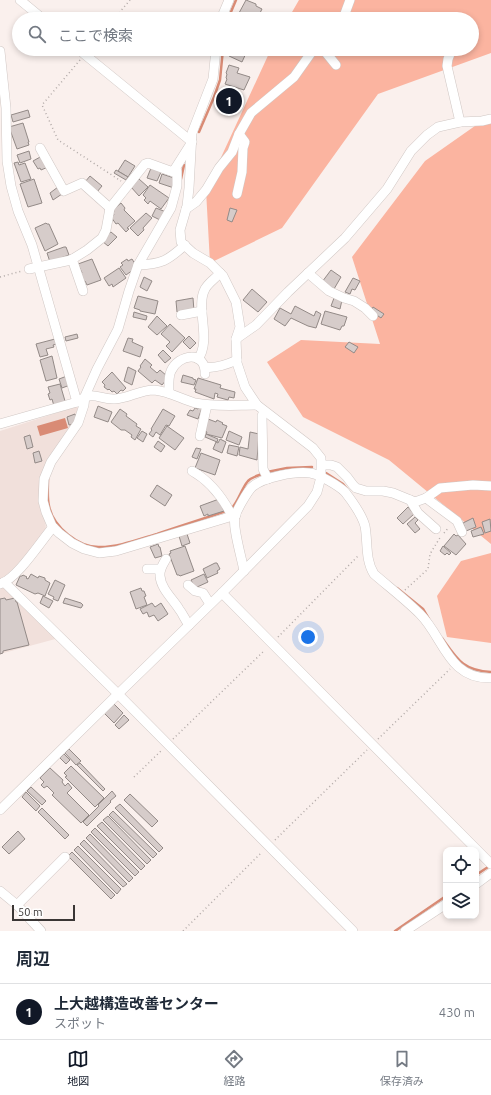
<!DOCTYPE html>
<html lang="ja">
<meta charset="utf-8">
<style>
body{margin:0;font-family:Ubuntu,"Noto Sans JP",sans-serif;background:#f2f2f3;color:#1f2937}
.controls{position:absolute;right:12px;bottom:12px;display:grid;overflow:hidden;border-radius:8px;box-shadow:0 2px 6px #0003}
.controls button{width:36px;height:36px;display:grid;place-items:center;padding:0;border:0;border-bottom:1px solid #e0e1e3;background:#fff;color:#1f2937;font:20px sans-serif}
.scale{position:absolute;left:12px;bottom:10px;width:63px;box-sizing:border-box;padding-left:4px;border:2px solid #3a3635;border-top:0;font-size:11px;line-height:14px;white-space:nowrap;color:#3a3635;-webkit-text-stroke:3px #fff;paint-order:stroke}
.you{position:absolute;left:308px;top:637px;width:14px;height:14px;margin:-10px;border:3px solid #fff;border-radius:50%;background:#1a73e8;box-shadow:0 0 0 6px #1a73e833}
.badge{display:grid;place-items:center;width:26px;height:26px;border-radius:50%;background:#111827;color:#fff;font-size:13px;font-weight:700}
.pin{position:absolute;translate:-50% -50%;border:2px solid #fff;box-shadow:0 1px 4px #0006}
.list{margin:0;padding:0;list-style:none}
h2{display:flex;justify-content:space-between;align-items:center;height:52px;margin:0;padding:0 16px;font-size:17px}
h2 small{font-size:13px;font-weight:400;color:#747a83}
.list li{display:grid;grid-template-columns:26px 1fr auto;gap:12px;align-items:center;box-sizing:border-box;height:56px;padding:0 16px;border-top:1px solid #e0e1e3}
.list b{display:block;font-size:15px;white-space:nowrap}
.list p{margin:0;font-size:13px;white-space:nowrap;color:#747a83}
.list em{font-size:13px;font-style:normal;color:#747a83}
.icon{flex:none;width:22px;height:22px;fill:none;stroke:currentColor;stroke-width:2;stroke-linecap:round;stroke-linejoin:round}
.map{position:relative;flex:none;width:491px;height:931px;overflow:hidden}
.search{position:absolute;background:#fff;box-shadow:0 2px 6px #0003;left:12px;right:12px;top:12px;height:44px;display:flex;align-items:center;gap:10px;box-sizing:border-box;padding:0 14px;border-radius:22px;color:#747a83;font-size:15px}
.sheet{height:108px;background:#fff}
nav{display:flex;justify-content:space-around;align-items:center;box-sizing:border-box;height:56px;border-top:1px solid #e0e1e3;background:#fff;font-size:11px;color:#747a83}
nav a{display:grid;justify-items:center;gap:2px}
nav .on{color:#111827}
.map>svg:first-child{display:block}
.built{fill:#f1e0db}
.green{fill:#fbb4a0}
.water{fill:#d98b75}
.lines{fill:none;stroke-linecap:round;stroke-linejoin:round}
.stream{stroke:#d98b75;stroke-width:2.5}
.building{fill:#d6ccca;stroke:#938a87}
.minor-casing{stroke:#d0c7c4;stroke-width:10}
.path{stroke:#b1a9a7;stroke-width:1.5;stroke-dasharray:1 3;stroke-linecap:butt}
.minor{stroke:#fff;stroke-width:9}
</style>
<div class="map">
<svg width="491" height="931" viewBox="0 0 491 931">
<rect width="100%" height="100%" fill="#faf0ed"/>
<polygon class="built" points="78,406 75,435 52,465 44,509 47,539 7,584 59,638 0,654 0,431"/>
<g class="green">
<polygon points="299,0 491,0 491,53 378,94 282,228 210,263 206,190 271,49 472,49 472,19 288,19"/>
<polygon points="482,121 491,122 491,544 389,460 303,417 267,362 301,340 380,344 352,257 425,161"/>
<polygon points="491,553 491,643 447,637 437,596 461,561"/>
</g>
<polygon class="water" points="65,418 68,428 40,436 37,426"/>
<g class="lines">
<g class="stream">
<polyline points="228,19 236,0"/>
<polyline points="199,132 214,97 220,80 223,49"/>
<polyline points="181,179 184,165"/>
<polyline points="267,472 287,468 312,467"/>
<polyline points="326,473 343,484 347,489"/>
<path d="M 48,479 C 48,487 47,498 49,506 C 53,527 79,548 100,547 C 120,547 139,539 157,534 C 180,526 203,519 226,511"/>
<path d="M 231,509 C 239,501 241,489 248,481 C 252,477 257,476 262,474"/>
<polyline points="397,588 423,609 429,619"/>
<path d="M 442,638 C 457,659 463,671 491,672"/>
<polyline points="476,875 488,867"/>
<polyline points="395,931 446,896"/>
</g>
</g>
<g class="building">
<polygon points="246,0 256,4 256,6 262,9 257,19 251,17 250,19 239,13"/>
<polygon points="232,49 241,49 247,51 242,62 229,56"/>
<polygon points="229,65 239,68 237,73 250,77 244,90 225,84 227,79 226,78 227,74 226,73"/>
<polygon points="225,89 239,94 232,113 229,112 228,115 222,112 223,110 218,108"/>
<polygon points="28,110 30,117 13,122 11,115"/>
<polygon points="23,123 29,142 28,142 29,145 17,149 9,127"/>
<polygon points="29,151 31,159 20,163 17,155"/>
<polygon points="42,156 48,167 41,170 40,168 38,169 33,161"/>
<polygon points="125,160 135,166 128,177 118,171"/>
<polygon points="18,162 19,165 25,163 31,179 21,182 14,163"/>
<polygon points="151,168 161,172 157,181 147,178"/>
<polygon points="116,170 128,177 126,180 114,173"/>
<polygon points="162,174 177,179 174,188 159,183"/>
<polygon points="90,176 102,186 97,192 85,182"/>
<polygon points="34,179 42,203 28,207 20,184"/>
<polygon points="139,179 148,187 139,196 131,187"/>
<polygon points="150,185 169,198 161,209 150,201 148,204 144,200 146,198 143,195"/>
<polygon points="58,187 62,194 53,200 50,193"/>
<polygon points="121,203 125,208 124,210 135,221 127,228 129,229 126,232 118,223 116,224 111,217 114,215 113,213 114,212 113,210"/>
<polygon points="156,208 166,212 162,221 152,216"/>
<polygon points="230,208 237,210 232,222 227,220"/>
<polygon points="146,213 152,218 143,228 144,230 138,236 130,228"/>
<polygon points="46,223 47,224 49,224 58,244 45,251 35,228"/>
<polygon points="111,232 117,237 108,246 102,241"/>
<polygon points="64,247 66,247 69,255 50,262 47,253"/>
<polygon points="92,259 101,280 87,285 85,281 83,282 80,274 82,273 78,264"/>
<polygon points="127,259 128,261 132,259 137,267 126,275 120,267 123,265 121,263"/>
<polygon points="119,268 126,278 113,287 112,284 109,286 104,278"/>
<polygon points="331,270 341,277 334,289 322,282"/>
<polygon points="144,277 152,281 147,291 140,287"/>
<polygon points="353,278 360,281 355,290 352,289 350,294 345,292"/>
<polygon points="252,289 267,302 258,312 243,300"/>
<polygon points="138,296 158,301 155,314 140,311 140,310 134,308"/>
<polygon points="193,298 194,311 177,312 176,301"/>
<polygon points="334,298 342,300 340,309 331,306"/>
<polygon points="295,306 314,316 316,311 321,314 316,328 308,326 291,318 285,326 274,319 280,308 291,314"/>
<polygon points="373,307 384,314 381,318 371,311"/>
<polygon points="325,311 347,317 344,326 342,326 340,330 321,324"/>
<polygon points="134,312 147,316 146,320 133,317"/>
<polygon points="157,316 167,326 157,335 148,327"/>
<polygon points="170,324 185,338 172,352 166,346 170,342 161,334"/>
<polygon points="77,334 78,338 66,341 65,337"/>
<polygon points="189,336 196,343 190,349 183,342"/>
<polygon points="128,338 133,339 132,342 143,347 140,357 123,351"/>
<polygon points="55,339 57,344 53,345 54,347 46,349 48,355 40,357 36,344"/>
<polygon points="349,342 358,347 354,353 345,347"/>
<polygon points="163,350 171,358 165,363 158,355"/>
<polygon points="52,356 57,378 46,381 40,360"/>
<polygon points="145,359 152,365 150,367 157,373 160,370 167,376 167,379 162,385 155,380 152,383 138,371 141,367 140,366"/>
<polygon points="128,367 136,371 132,385 124,381"/>
<polygon points="112,372 126,388 123,391 121,390 117,394 114,391 112,392 109,389 108,390 104,387 105,385 102,382"/>
<polygon points="183,375 193,378 193,379 196,380 194,385 181,382"/>
<polygon points="67,376 70,385 62,388 59,379"/>
<polygon points="198,378 221,385 220,388 235,392 234,398 229,397 228,400 217,397 218,394 215,393 214,399 195,392 196,389 194,389"/>
<polygon points="60,384 65,401 54,406 52,399 50,400 48,394 50,393 48,387"/>
<polygon points="98,406 112,412 108,422 94,417"/>
<polygon points="199,407 202,408 198,419 187,415 190,410 193,411 195,408 198,409"/>
<polygon points="120,409 127,414 126,416 137,424 136,426 141,429 135,440 131,437 132,435 125,430 121,430 111,422"/>
<polygon points="163,409 175,416 169,426 166,425 160,435 156,432 153,437 149,434 152,430 151,429"/>
<polygon points="75,414 77,421 75,424 69,425 67,417"/>
<polygon points="208,419 216,422 217,420 223,423 222,424 227,426 222,438 206,434 207,432 203,430"/>
<polygon points="167,426 184,438 175,450 159,438"/>
<polygon points="142,431 147,434 143,442 137,438"/>
<polygon points="229,431 242,437 239,445 226,440"/>
<polygon points="250,432 259,434 257,460 239,455 240,447 248,449"/>
<polygon points="206,434 218,439 217,442 205,437"/>
<polygon points="30,435 33,447 27,449 24,437"/>
<polygon points="220,439 226,442 222,453 213,449 216,442 218,443"/>
<polygon points="158,441 165,446 161,452 154,447"/>
<polygon points="229,445 239,447 237,456 227,453"/>
<polygon points="196,448 201,449 197,459 192,457"/>
<polygon points="39,451 42,461 35,463 33,453"/>
<polygon points="201,453 220,460 215,475 195,468"/>
<polygon points="157,485 172,495 165,506 150,496"/>
<polygon points="219,499 224,511 208,516 208,514 204,516 200,506"/>
<polygon points="408,507 414,514 403,524 397,518"/>
<polygon points="415,517 418,520 415,523 420,529 415,533 407,524"/>
<polygon points="473,518 476,527 466,531 463,523"/>
<polygon points="490,519 491,531 485,533 482,522"/>
<polygon points="481,527 484,534 473,537 471,531"/>
<polygon points="187,534 190,543 182,546 179,536"/>
<polygon points="454,534 456,536 458,535 466,544 456,555 444,546"/>
<polygon points="158,544 159,547 160,547 162,556 155,558 150,547"/>
<polygon points="185,546 194,571 180,576 179,575 177,575 169,554 171,553 170,551"/>
<polygon points="443,546 451,553 449,555 447,553 445,555 440,551"/>
<polygon points="215,563 217,563 220,569 217,571 218,573 207,578 203,569"/>
<polygon points="31,574 38,578 39,576 45,578 45,580 50,583 45,596 38,593 35,594 16,585 20,576 22,576 23,575 27,577 26,578 28,579"/>
<polygon points="204,574 208,582 195,588 191,580"/>
<polygon points="55,580 65,585 58,601 53,599 54,597 48,594"/>
<polygon points="141,588 142,591 144,591 146,596 144,597 147,605 136,609 130,592"/>
<polygon points="43,596 53,601 49,608 40,603"/>
<polygon points="5,598 6,600 15,598 16,602 17,602 29,645 3,651 3,653 0,654 0,599"/>
<polygon points="65,598 81,603 83,605 81,608 63,603"/>
<polygon points="152,603 155,607 161,603 168,614 158,621 154,615 149,617 147,612 143,614 140,609"/>
<polygon points="114,704 123,713 114,723 104,713"/>
<polygon points="124,715 129,720 119,729 115,725"/>
<polygon points="69,749 81,761 76,765 65,753"/>
<polygon points="64,754 70,760 66,764 60,758"/>
<polygon points="80,763 105,789 103,791 77,765"/>
<polygon points="71,766 104,798 95,807 65,777 67,776 64,773"/>
<polygon points="50,768 63,780 62,782 65,786 68,783 72,788 67,793 89,815 81,823 52,795 54,793 47,786 44,788 41,785 44,782 40,778"/>
<polygon points="31,787 46,801 42,805 27,791"/>
<polygon points="112,791 116,796 110,801 111,802 87,826 83,822 99,806 98,805"/>
<polygon points="26,792 40,806 36,811 22,797"/>
<polygon points="130,794 158,821 152,827 124,800"/>
<polygon points="120,804 163,848 159,852 115,808"/>
<polygon points="42,808 69,835 65,839 38,812"/>
<polygon points="113,811 157,854 153,858 109,815"/>
<polygon points="108,816 151,860 147,864 103,820"/>
<polygon points="102,822 145,866 141,870 97,826"/>
<polygon points="95,828 139,872 135,876 91,832"/>
<polygon points="18,831 25,839 9,854 2,847"/>
<polygon points="90,834 133,878 129,882 86,838"/>
<polygon points="84,840 127,884 123,887 80,844"/>
<polygon points="78,846 121,889 117,894 74,850"/>
<polygon points="72,852 115,895 111,899 68,856"/>
</g>
<g class="lines">
<g class="minor-casing">
<g id="minor">
<polyline points="20,0 43,19"/>
<polyline points="445,18 446,19"/>
<polyline points="221,19 229,0"/>
<polyline points="343,19 350,0"/>
<polyline points="216,49 213,79 192,133 189,188 187,206 180,230 181,242 193,253 210,263 223,276 236,302 240,327 236,339 237,363 245,387 257,405 313,448 321,458 321,477 317,492 308,506 222,593 491,864"/>
<polyline points="323,49 336,65"/>
<polyline points="452,49 448,59 447,66 460,122"/>
<polyline points="0,51 6,108 7,161 11,186 18,211 32,245 77,402"/>
<polyline points="40,148 64,191 82,183 110,208"/>
<polyline points="177,171 177,186 171,208 138,265 129,291 118,329 97,369 85,396 84,405 78,423 51,462 44,479 43,501 46,512 52,526 59,533 72,543 84,549 99,553 116,551 236,515"/>
<polyline points="237,194 242,172 243,148 245,142 239,134"/>
<polyline points="186,209 196,202 206,190 219,168 232,152 239,134 251,113 294,77 311,53 316,49"/>
<polyline points="72,259 83,291"/>
<path d="M 138,265 C 162,264 167,261 185,245"/>
<polyline points="29,269 71,260 87,250 102,238 106,230 110,208 145,164 148,163 173,172 192,142 78,49"/>
<polyline points="308,273 329,291 344,298 354,301 365,308 373,316"/>
<polyline points="181,315 202,311"/>
<polyline points="236,339 256,325 288,292 345,238 387,189 411,151 427,135 438,127 460,122 482,121 491,119"/>
<path d="M 198,359 C 212,340 195,307 205,289 C 208,283 216,278 220,273"/>
<path d="M 205,367 C 215,369 228,364 237,360"/>
<path d="M 169,393 C 169,386 168,377 171,371 C 178,354 206,350 205,374"/>
<polyline points="264,411 262,416 263,469 268,479"/>
<path d="M 0,424 L 77,402 C 95,389 98,400 115,399 C 129,398 140,390 154,390 C 168,391 181,399 195,403 C 215,407 237,405 257,405"/>
<polyline points="200,436 207,405"/>
<polyline points="322,465 331,465 337,467 347,477 353,485 356,488 366,491 383,491 393,493 415,502 426,498 440,488 473,485 491,486"/>
<path d="M 192,471 C 210,481 223,498 232,516"/>
<polyline points="426,498 457,521 462,532"/>
<polyline points="410,500 418,513 436,529"/>
<path d="M 166,559 C 163,564 159,570 160,576 C 161,589 173,599 179,609 C 183,614 185,620 189,625"/>
<polyline points="147,569 160,569"/>
<path d="M 244,571 C 242,559 232,526 235,516 C 237,510 247,492 252,487 C 263,477 296,471 310,473 C 319,474 339,486 345,492 C 352,501 362,515 365,526 C 368,542 365,560 374,574 C 389,587 406,600 420,614 C 444,638 448,679 491,678"/>
<polyline points="4,582 118,694 222,593"/>
<path d="M 0,584 C 17,579 41,541 53,527"/>
<polyline points="188,585 195,591 203,593 210,604"/>
<polyline points="0,810 118,694 353,931"/>
<polyline points="476,884 491,873"/>
<polyline points="0,891 17,905 65,857"/>
<polyline points="17,905 41,931"/>
<polyline points="405,931 446,904"/>
</g>
</g>
<g class="path">
<polyline points="114,19 130,0"/>
<polyline points="80,60 42,105 43,107 58,140 121,181"/>
<polyline points="0,277 22,271"/>
<polyline points="444,533 449,527"/>
<polyline points="405,590 428,569 430,554 441,536"/>
<polyline points="278,637 358,556"/>
<polyline points="173,739 265,650"/>
<polyline points="378,739 450,669"/>
<polyline points="134,777 162,750"/>
<polyline points="275,840 367,750"/>
<polyline points="183,931 262,852"/>
</g>
<use href="#minor" class="minor"/>
</g>
</svg>
<div class="controls">
<button><svg class="icon" aria-label="locate" viewBox="0 0 24 24"><circle cx="12" cy="12" r="6"/><path d="M12 2v4M12 18v4M2 12h4M18 12h4"/></svg></button>
<button><svg class="icon" aria-label="layers" viewBox="0 0 24 24"><path d="M12 4l9 5-9 5-9-5zM3 14l9 5 9-5"/></svg></button>
</div>
<div class="scale">50 m</div>
<div class="you"></div>
<div class="pin badge" style="left:229px;top:101px">1</div>
<div class="search"><svg class="icon" aria-label="search" viewBox="0 0 24 24"><circle cx="10" cy="10" r="6"/><path d="M15 15l6 6"/></svg>ここで検索</div>
</div>
<section class="sheet">
<h2>周辺<small></small></h2>
<ul class="list">
<li><span class="badge">1</span><div><b>上大越構造改善センター</b><p>スポット</p></div><em>430 m</em></li>
</ul>
</section>
<nav>
<a class="on"><svg class="icon" aria-label="map" viewBox="0 0 24 24"><path d="M3 6l6-2 6 2 6-2v14l-6 2-6-2-6 2zM9 4v14M15 6v14"/></svg>地図</a>
<a><svg class="icon" aria-label="directions" viewBox="0 0 24 24"><path d="M12 3l9 9-9 9-9-9zM9 14v-3h6M13 9l2 2-2 2"/></svg>経路</a>
<a><svg class="icon" aria-label="saved" viewBox="0 0 24 24"><path d="M7 4h10v16l-5-4-5 4z"/></svg>保存済み</a>
</nav>
